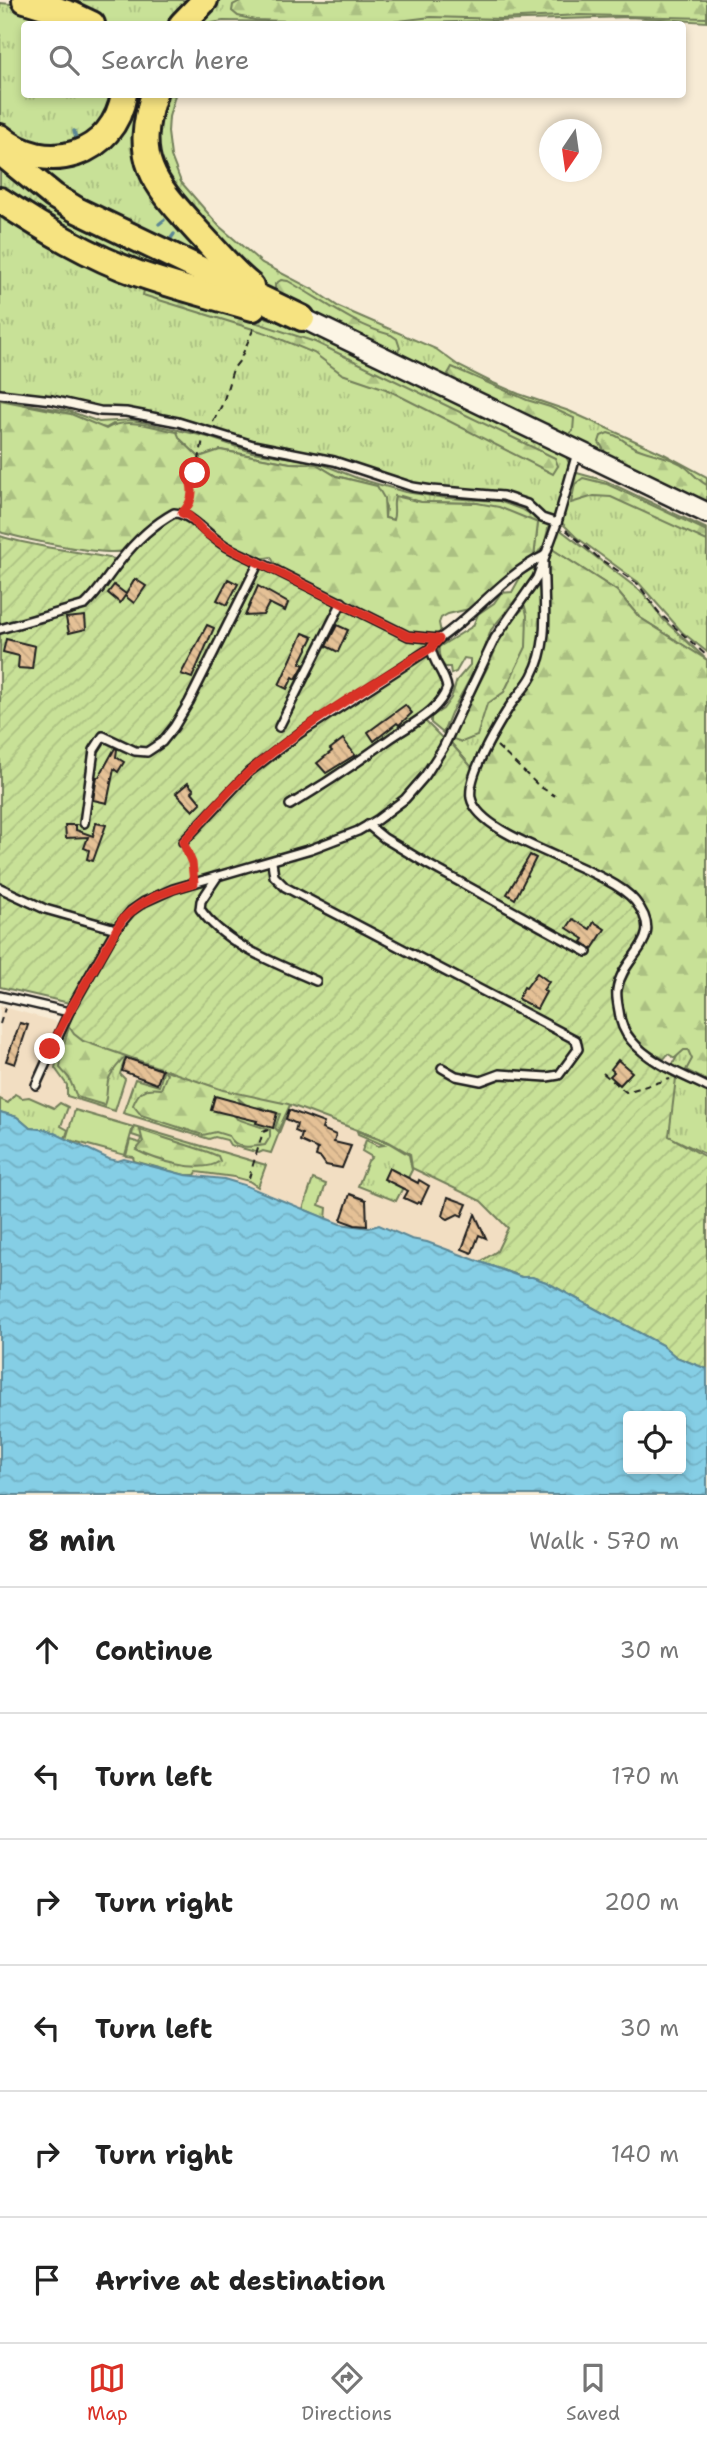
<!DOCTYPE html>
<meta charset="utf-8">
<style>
body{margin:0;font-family:"Shantell Sans",sans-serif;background:#f6f6f6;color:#222}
.controls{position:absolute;right:21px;bottom:21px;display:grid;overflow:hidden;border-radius:7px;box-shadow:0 4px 10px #0003}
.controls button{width:63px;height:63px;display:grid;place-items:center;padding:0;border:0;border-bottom:2px solid #e0e0e0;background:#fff;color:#222;font:35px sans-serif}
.compass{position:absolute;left:539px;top:119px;width:63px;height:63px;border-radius:50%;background:#fff;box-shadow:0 4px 10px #0003;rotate:193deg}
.stop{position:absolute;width:21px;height:21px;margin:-16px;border:5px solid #d93025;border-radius:50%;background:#fff}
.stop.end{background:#d93025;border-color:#fff;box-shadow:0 2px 7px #0008}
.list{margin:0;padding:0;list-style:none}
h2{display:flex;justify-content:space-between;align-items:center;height:91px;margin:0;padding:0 28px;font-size:30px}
h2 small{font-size:23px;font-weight:400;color:#767676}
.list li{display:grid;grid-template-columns:46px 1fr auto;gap:21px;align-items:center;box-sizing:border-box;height:126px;padding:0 28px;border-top:2px solid #e0e0e0}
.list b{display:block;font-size:26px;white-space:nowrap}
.list em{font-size:23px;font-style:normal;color:#767676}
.icon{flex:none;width:38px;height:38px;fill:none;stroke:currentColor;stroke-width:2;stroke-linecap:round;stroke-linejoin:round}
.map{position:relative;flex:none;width:707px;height:1495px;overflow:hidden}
.search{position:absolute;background:#fff;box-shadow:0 4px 10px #0003;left:21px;right:21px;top:21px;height:77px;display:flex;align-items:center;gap:18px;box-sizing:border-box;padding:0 24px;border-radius:7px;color:#767676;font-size:26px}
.sheet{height:847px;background:#fff}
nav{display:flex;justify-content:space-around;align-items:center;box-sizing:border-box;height:98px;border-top:2px solid #e0e0e0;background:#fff;font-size:19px;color:#767676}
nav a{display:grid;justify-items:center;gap:4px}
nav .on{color:#d93025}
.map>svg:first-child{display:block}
.built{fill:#f2dec2}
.grass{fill:url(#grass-tufts);stroke:#727e5a;stroke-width:2}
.forest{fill:url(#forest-firs);stroke:#727e5a;stroke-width:2}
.garden{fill:url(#garden-furrows);stroke:#727e5a;stroke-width:2}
.pitch{fill:#c8e197;stroke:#727e5a;stroke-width:2}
.water{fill:url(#water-waves);stroke:#5b8795;stroke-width:2;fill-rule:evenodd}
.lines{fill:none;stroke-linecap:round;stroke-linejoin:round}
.stream{stroke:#5b8795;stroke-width:3.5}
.building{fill:url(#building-back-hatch);stroke:#1c1c1c;stroke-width:2}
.lane-casing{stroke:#1c1c1c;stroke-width:12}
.secondary-casing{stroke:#1c1c1c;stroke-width:24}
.highway-casing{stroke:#1c1c1c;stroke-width:30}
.path{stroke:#1c1c1c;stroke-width:2;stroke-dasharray:7 5;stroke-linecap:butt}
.lane{stroke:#fcf5e5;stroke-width:7}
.secondary{stroke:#fcf5e5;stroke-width:19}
.highway{stroke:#f6e381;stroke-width:24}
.route{stroke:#d93025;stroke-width:9}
</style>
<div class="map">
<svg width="707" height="1495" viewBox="0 0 707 1495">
<defs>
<pattern id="grass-tufts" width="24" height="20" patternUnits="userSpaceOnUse" patternTransform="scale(1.75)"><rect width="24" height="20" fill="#c8e197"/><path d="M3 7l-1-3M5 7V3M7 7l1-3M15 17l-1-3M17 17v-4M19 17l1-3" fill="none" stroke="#abc082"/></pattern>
<pattern id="forest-firs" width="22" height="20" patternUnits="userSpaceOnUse" patternTransform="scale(1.75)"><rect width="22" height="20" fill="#c8e197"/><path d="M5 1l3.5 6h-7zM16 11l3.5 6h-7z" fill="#abc082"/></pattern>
<pattern id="garden-furrows" width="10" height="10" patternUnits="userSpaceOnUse" patternTransform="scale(1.75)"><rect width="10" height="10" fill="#c8e197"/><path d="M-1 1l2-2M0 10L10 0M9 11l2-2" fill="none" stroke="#abc082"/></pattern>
<pattern id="water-waves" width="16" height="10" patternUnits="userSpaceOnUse" patternTransform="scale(1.75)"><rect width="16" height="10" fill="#85cee5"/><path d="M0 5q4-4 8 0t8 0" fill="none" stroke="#72b0c4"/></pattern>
<pattern id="building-back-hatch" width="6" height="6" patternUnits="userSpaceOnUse" patternTransform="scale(1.75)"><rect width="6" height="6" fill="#e5c196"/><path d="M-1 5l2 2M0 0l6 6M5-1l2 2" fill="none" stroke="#c4a581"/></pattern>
</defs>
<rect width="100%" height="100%" fill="#f7ebd5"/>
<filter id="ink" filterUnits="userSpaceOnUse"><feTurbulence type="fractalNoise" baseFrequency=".0143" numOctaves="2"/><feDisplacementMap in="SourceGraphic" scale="14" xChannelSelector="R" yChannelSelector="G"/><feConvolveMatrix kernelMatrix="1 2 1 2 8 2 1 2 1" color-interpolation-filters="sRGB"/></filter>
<g filter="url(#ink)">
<polygon class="built" points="0,1006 68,1025 74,1034 111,1051 223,1090 288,1104 389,1142 410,1154 412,1168 481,1201 508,1228 497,1251 480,1262 427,1242 411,1239 379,1226 369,1228 340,1224 244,1185 224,1179 185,1175 124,1159 118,1161 0,1112"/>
<g class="grass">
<polygon points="49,0 200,0 177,24 100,24"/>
<polygon points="217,0 707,0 707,22 630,17 383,24 223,21 207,24 188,24"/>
<polygon points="0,3 22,5 85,24 24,24 24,94 120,95 115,115 64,152 0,132"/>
<polygon points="128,95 150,95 141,145 229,273 93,213 25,158 65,160"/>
<polygon points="159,95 175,95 169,117 168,132 171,156 181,182 219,226 262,263 312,289 339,307 436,349 459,366 491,382 519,394 569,411 664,454 707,477 707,503 259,287 165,190 149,132"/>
<polygon points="0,159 227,288 139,269 0,196"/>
<polygon points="0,205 251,313 304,329 564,452 569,463 555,519 544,516 529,502 503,493 433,488 254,442 179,420 0,391"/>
<polygon points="1,400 69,411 99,422 132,420 174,429 208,437 252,452 314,461 357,478 405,492 446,498 499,501 523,510 549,525 544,546 534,557 538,523 477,503 421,502 401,496 393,520 385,518 386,507 377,486 336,476 316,464 290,463 221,450 199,457 180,439 113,424 106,428 96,426 70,414"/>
<polygon points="577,473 606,481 707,529 707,652 682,632 638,582 576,537 561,522 572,481"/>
<polygon points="558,528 643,593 663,619 707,660 639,617 617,591 552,549"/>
<polygon points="541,582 540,646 530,671 508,704 474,770 451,743 466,704 486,670 498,640"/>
<polygon points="68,1025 126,1056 120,1074 125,1079 115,1111 67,1096 67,1085 55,1068 61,1042"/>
<polygon points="690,1032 707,1041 707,1155 668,1136 646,1114"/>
<polygon points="164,1069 290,1105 271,1153 263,1151 259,1153 230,1145 227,1140 215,1137 209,1139 123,1113 135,1079 159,1086"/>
<polygon points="15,1094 22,1098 29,1097 54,1108 60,1103 68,1107 61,1126 68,1130 65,1139 48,1130 30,1128 17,1117 0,1112 0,1099 8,1103"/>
<polygon points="134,1126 266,1165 258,1187 249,1181 234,1177 197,1172 195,1175 185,1175 134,1161 133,1157 126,1156 130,1140 140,1143 141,1138 132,1135"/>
<polygon points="357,1131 389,1143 409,1155 412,1170 396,1201 358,1186 368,1161 372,1157 362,1151 366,1140 378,1146 384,1145 358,1134"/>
<polygon points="313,1179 326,1184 319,1205 327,1208 326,1219 303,1209"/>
</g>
<g class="forest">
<polygon points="242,0 707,0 707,18 580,15 501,19 431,17 391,22 329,20 287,21 255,20 238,16 232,11 233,5"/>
<path d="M 281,280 L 288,281 C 322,300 353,325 391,335 L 397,339 L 400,348 L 398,351 L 383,348 L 282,296 L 275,289 L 275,284 Z"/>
<polygon points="144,290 209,307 315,342 522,442 555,458 558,466 553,474 386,389 342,374 314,353 266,333 143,295"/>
<polygon points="452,367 527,400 550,407 574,418 573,431 567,436 453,380 448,374"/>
<path d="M 0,400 L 71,414 L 106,429 C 127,416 155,428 177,432 L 180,439 L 199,457 L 220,450 L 290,463 L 316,464 L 336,476 L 377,486 L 384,498 L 385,518 L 393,520 C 396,511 392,505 395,496 L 421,502 L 477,503 L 499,507 L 538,523 L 534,557 L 473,608 L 448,614 L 441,618 L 439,623 L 441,633 L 417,636 L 277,568 L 271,557 L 259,559 L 219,541 L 188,513 L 172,511 C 158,523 143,542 126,550 C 109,558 25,539 3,533 L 0,532 Z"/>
<path d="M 608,433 C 621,436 622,441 632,446 C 647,454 664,454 681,464 C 691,470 697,480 707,485 L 707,502 L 607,455 L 599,442 L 601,436 Z"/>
<polygon points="583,478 607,484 707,531 707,541 611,497 594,496 571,503 575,484"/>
<path d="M 552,549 L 617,591 L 639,617 L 707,660 L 707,1081 L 686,1070 L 692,1059 L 688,1050 L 684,1050 L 675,1058 L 668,1054 L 664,1059 C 658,1055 650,1052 645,1047 C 630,1035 615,1008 622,988 C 633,956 665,939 640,903 C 619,890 597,875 575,863 C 540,845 497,833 474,799 L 477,778 L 492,746 L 516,703 L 524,696 L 541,665 L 549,619 L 546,570 Z"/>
<path d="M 534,568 L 536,570 L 529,583 L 491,630 L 481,659 L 451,713 L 443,733 L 431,723 L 431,717 L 443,709 L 451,698 L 457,680 L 470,665 L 470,659 L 464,658 L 456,672 L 451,674 L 450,667 L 445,667 C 440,661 438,655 439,647 L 473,626 L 478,614 L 494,603 L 501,593 L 512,592 L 522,574 Z"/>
<path d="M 525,607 L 527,615 L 526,647 L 504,692 L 487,704 L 477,736 L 462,742 L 453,739 C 462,715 474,694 486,670 C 499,644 502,628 525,607 Z"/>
<path d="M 78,1005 L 427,1085 L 412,1168 L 410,1154 L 390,1141 L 293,1105 L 290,1105 L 278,1131 L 275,1128 L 280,1114 L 261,1107 L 252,1110 L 238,1098 L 240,1101 L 233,1113 L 237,1119 L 270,1130 L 270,1137 L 265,1145 C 252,1147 236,1150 229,1136 L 216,1132 L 203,1135 L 141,1115 L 133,1105 C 139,1090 145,1087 161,1089 L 167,1074 L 164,1069 L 126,1056 C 119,1064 111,1071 108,1081 C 106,1090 108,1096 104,1105 L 77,1097 L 69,1078 L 60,1068 C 62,1044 68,1026 78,1005 Z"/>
<path d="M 140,1130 L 208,1152 L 218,1156 L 220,1161 C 202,1175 155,1160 136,1150 L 143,1142 Z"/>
</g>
<path class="garden" d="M 176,515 C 193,522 204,536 219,546 L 408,639 L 417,642 L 432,641 C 424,656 439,673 445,687 L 438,700 L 420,716 L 443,739 L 451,743 L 474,770 L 469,798 L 476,814 L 485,823 L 510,837 L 609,885 L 631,900 L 643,920 L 644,938 L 630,960 L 618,971 C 615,980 615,988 614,998 C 613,1044 642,1056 676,1078 L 669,1136 L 707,1158 L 707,1369 L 676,1357 L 662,1345 L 546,1282 L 532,1277 L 522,1277 L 480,1262 L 497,1251 L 508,1228 L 481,1201 L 412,1168 L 410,1154 L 389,1142 L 288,1104 L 223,1090 L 83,1041 L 74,1034 L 68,1025 L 78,1005 L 0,987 L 0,536 C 40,549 82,551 123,561 L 169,518 Z"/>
<polygon class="pitch" points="75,1110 133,1127 125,1155 66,1139"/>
<path class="water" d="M 0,1112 L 17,1117 L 30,1128 L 48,1130 L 109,1159 L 118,1161 L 124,1159 L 185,1175 L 224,1179 L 244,1185 L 340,1224 L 369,1228 L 379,1225 L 411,1239 L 427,1242 L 521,1277 L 532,1277 L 546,1282 L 662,1345 L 676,1357 L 707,1369 L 707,1495 L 0,1495 ZM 628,1416 L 681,1416 L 681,1469 L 628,1469 Z"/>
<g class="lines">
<g class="stream">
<polyline points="74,131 77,142"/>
<polyline points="159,224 164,220"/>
<polyline points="167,244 174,234"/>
</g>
</g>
<g class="building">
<polygon points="135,579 146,586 134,603 125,596 120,603 108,593 114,585 126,594"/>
<polygon points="228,579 238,584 227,605 217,600"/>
<polygon points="258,586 288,603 285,611 269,603 263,615 245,616"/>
<polygon points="85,616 86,629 69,633 66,618"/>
<polygon points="207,625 214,628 192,678 181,674"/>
<polygon points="337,625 348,630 338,652 326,646"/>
<polygon points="303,633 313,637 300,663 304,665 296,679 293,677 287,689 279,685"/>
<polygon points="6,639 35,646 32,669 18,668 19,656 3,652"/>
<polygon points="405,705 412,713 399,725 397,723 374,741 368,732"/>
<polygon points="343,739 355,755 326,773 317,763 332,751 330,749"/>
<polygon points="115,748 117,749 116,757 124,762 118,772 114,769 107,803 93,800 97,777 99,777"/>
<polygon points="188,783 194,790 192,792 201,803 193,811 176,793"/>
<polygon points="96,823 106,825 93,861 87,859 89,850 84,848 88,837 66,838 65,825 76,825 76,830 93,836"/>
<polygon points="530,855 536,858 515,899 507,894"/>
<polygon points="573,919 590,929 594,922 605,929 592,949 582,942 584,939 567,928"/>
<polygon points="537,973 549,982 543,990 546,992 537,1009 518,999 524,987 526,988"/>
<polygon points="20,1023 28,1025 15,1064 6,1061"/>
<polygon points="126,1058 162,1070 157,1084 122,1071"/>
<polygon points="618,1060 632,1072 620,1085 610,1076 614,1072 611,1069"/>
<polygon points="215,1096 277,1113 273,1128 256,1123 257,1121 211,1110"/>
<polygon points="289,1110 324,1123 322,1129 336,1135 334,1142 351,1146 342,1168 326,1165 321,1158 316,1156 318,1149 300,1141 302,1134 295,1131 297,1124 286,1119"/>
<polygon points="389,1168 418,1183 419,1180 429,1186 421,1203 418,1202 417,1204 404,1198 408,1191 384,1179"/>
<polygon points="350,1194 366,1200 367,1226 355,1225 341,1220"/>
<polygon points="448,1197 467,1204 462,1216 458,1214 448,1219 443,1216"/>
<polygon points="475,1214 486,1238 479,1235 472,1253 462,1249"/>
</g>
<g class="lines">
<g class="lane-casing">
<g id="lane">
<polyline points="0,394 52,400 100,411 126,412 178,422 253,445 334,461 413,487 432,490 503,496 527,504 542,518 557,523"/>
<path d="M 0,629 L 85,605 C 99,592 108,576 120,561 C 134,543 154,524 174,513 C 191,513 207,535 224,545 C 235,552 247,556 259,562"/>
<polyline points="279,727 342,602"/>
<path d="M 290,805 C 325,784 358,762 391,738 C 411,724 439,712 447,688 C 445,673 433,663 431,648"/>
<polyline points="84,823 94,750 103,736 135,751 147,752 162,742 174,727 189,702 259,562 408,636 439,639"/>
<polyline points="368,825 384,838 429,865 587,952"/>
<path d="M 183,842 L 249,772 L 300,733 L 431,648 L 439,639 C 476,614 504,575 544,556 C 542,596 552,639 532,676 C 526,687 517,696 510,706 C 498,725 467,775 471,798 C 480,840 607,866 635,901 C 668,942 622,954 617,990 C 616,997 618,1005 619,1011 C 620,1021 624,1032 631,1040 C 650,1063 681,1074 707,1087"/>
<polyline points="272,862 274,876 285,887 576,1040 578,1049 559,1075 547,1077 500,1074 481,1081 456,1076 442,1068"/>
<path d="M 217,877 L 201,901 L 200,909 C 226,946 276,963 316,981"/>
<polyline points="0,888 45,909 116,929"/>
<polyline points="0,996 69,1012"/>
<polyline points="36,1085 69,1012 116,929 131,911 144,902 173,889 311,849 358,831 377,820 405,799 425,776 443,748 495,638 537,578 557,523 577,453"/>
</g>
</g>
<g class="secondary-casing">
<polyline id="secondary" points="302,318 707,513"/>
</g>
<g class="highway-casing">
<g id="highway">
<polyline points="25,0 73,15 92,24"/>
<polyline points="182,24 205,0"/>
<path d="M 154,94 C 132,162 155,184 198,232 C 215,250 232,271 251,286"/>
<path d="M 0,137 C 46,176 114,156 124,94"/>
<polyline points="0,152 54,196 77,210 302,318"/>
<path d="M 0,200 C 44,229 89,256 139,274 C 176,287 215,297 253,308"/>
</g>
</g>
<g class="path">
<polyline points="213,422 223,403 233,369 240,360 253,330 253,325"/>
<polyline points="188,506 194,492 191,484 198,465 203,439"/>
<polyline points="566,530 600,559 638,584 660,614 707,656"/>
<polyline points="497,746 539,786 555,796"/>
<polyline points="185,851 194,872"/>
<polyline points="0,1024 5,1008"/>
<polyline points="603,1073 626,1092 670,1079"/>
<polyline points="249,1178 263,1132 268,1130"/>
</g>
<use href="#lane" class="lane"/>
<use href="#secondary" class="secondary"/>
<use href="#highway" class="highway"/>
</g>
</g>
<g class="lines" filter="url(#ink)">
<path class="route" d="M 50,1049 L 69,1012 L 122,920 C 141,899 167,891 194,883 L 192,863 L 183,842 C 205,819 225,793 249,772 C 301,726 372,684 431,648 L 439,639 L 408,636 L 225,546 L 204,532 L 189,516 L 182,513 C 190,505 194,495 191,484 L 195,473"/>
</g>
</svg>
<div class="controls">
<button><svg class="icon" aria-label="locate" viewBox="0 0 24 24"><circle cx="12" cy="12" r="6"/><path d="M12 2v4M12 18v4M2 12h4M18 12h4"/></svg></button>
</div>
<svg class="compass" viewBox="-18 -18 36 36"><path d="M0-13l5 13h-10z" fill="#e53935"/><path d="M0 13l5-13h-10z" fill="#767676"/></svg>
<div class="stop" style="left:195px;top:473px"></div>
<div class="stop end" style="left:50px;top:1049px"></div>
<div class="search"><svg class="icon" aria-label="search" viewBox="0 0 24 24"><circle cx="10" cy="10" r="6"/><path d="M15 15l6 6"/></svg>Search here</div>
</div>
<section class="sheet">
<h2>8 min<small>Walk · 570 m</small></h2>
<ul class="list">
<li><svg class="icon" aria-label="ahead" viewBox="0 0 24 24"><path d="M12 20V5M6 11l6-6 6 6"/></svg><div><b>Continue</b></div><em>30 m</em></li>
<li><svg class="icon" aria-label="left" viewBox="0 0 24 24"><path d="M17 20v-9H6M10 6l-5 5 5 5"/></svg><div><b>Turn left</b></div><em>170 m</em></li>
<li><svg class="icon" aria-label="right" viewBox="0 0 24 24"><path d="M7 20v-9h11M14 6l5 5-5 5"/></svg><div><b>Turn right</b></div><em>200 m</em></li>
<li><svg class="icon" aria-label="left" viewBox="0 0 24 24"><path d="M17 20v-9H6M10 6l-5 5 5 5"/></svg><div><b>Turn left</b></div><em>30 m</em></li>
<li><svg class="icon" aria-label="right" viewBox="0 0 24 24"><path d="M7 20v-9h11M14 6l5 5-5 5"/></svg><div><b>Turn right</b></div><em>140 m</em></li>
<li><svg class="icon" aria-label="arrive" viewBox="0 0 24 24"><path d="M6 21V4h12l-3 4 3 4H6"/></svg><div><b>Arrive at destination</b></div></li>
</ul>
</section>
<nav>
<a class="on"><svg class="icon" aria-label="map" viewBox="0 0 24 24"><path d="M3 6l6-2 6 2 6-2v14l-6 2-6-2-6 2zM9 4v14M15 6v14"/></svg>Map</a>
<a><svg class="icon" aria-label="directions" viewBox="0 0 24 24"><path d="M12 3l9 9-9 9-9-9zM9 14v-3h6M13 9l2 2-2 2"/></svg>Directions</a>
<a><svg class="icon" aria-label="saved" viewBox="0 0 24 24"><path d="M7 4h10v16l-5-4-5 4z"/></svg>Saved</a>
</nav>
